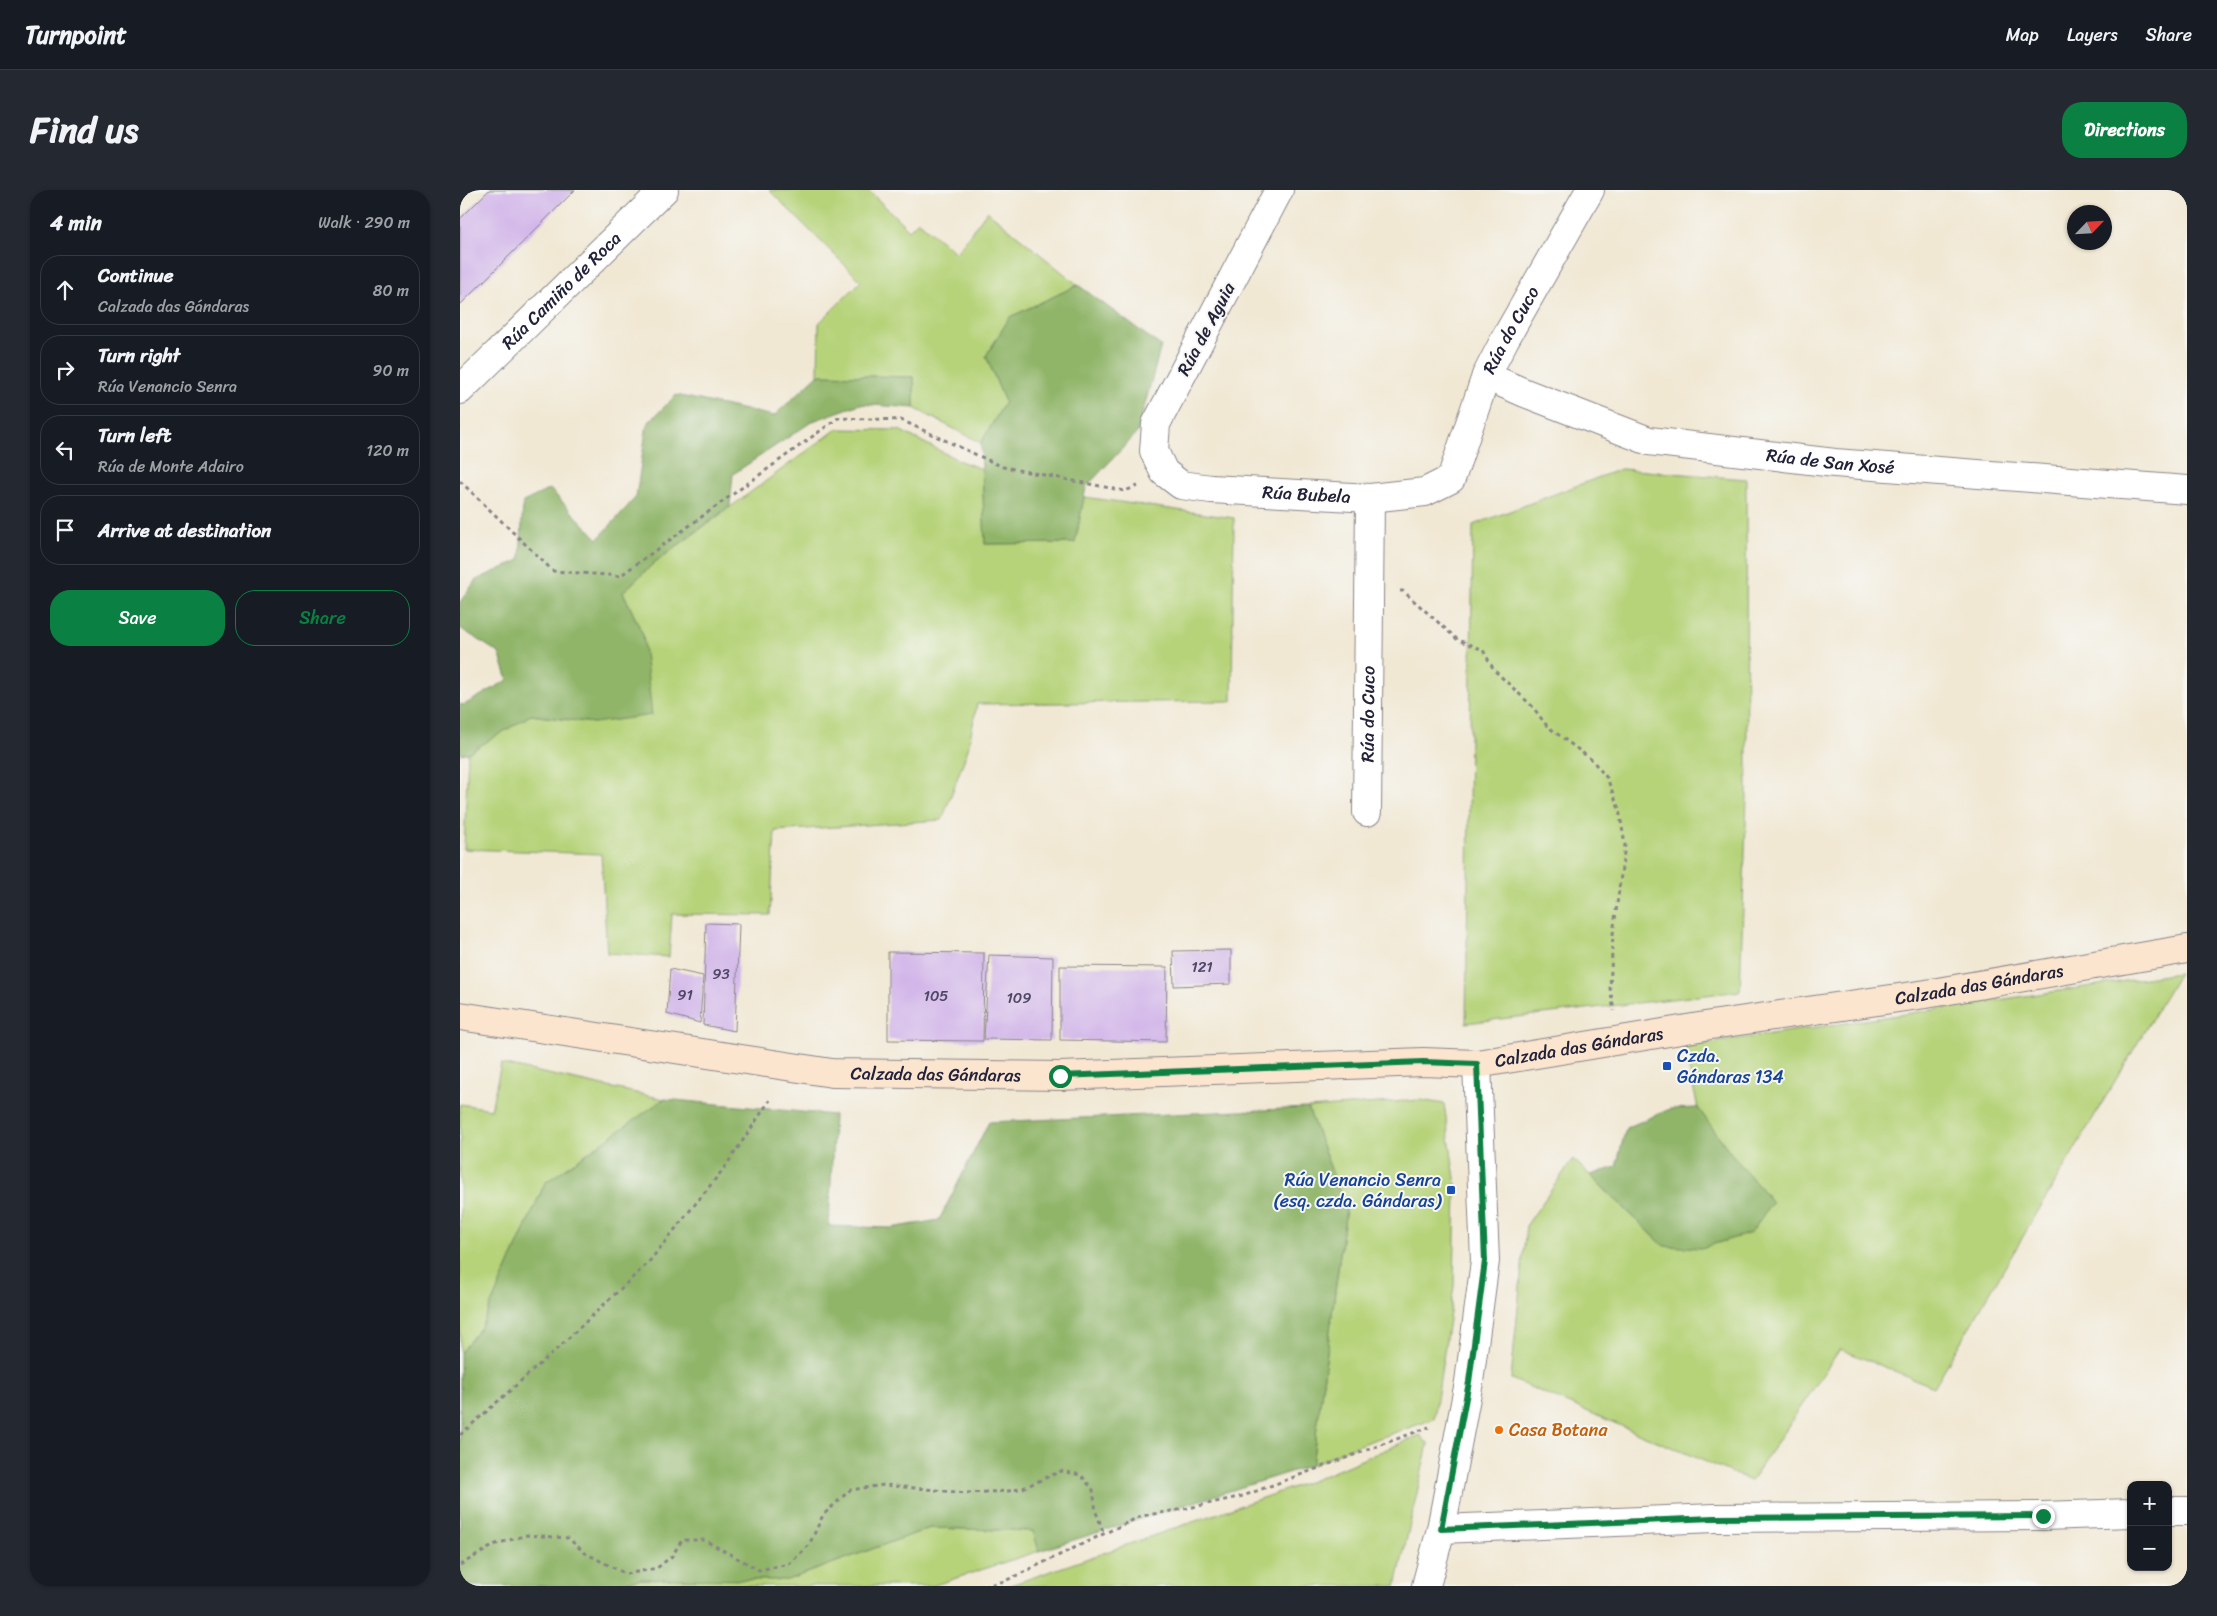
<!DOCTYPE html>
<meta charset="utf-8">
<style>
body{margin:0;font-family:Sriracha,sans-serif;background:#242831;color:#f1f3f6}
.controls{position:absolute;right:15px;bottom:15px;display:grid;overflow:hidden;border-radius:10px;box-shadow:0 1px 4px #0004}
.controls button{width:45px;height:45px;display:grid;place-items:center;padding:0;border:0;border-bottom:1px solid #363941;background:#171b24;color:#f1f3f6;font:25px sans-serif}
.compass{position:absolute;left:1607px;top:15px;width:45px;height:45px;border-radius:50%;background:#171b24;box-shadow:0 1px 4px #0004;rotate:65deg}
.stop{position:absolute;width:15px;height:15px;margin:-11px;border:4px solid #0b8043;border-radius:50%;background:#fff}
.stop.end{background:#0b8043;border-color:#fff;box-shadow:0 1px 5px #0008}
.list{margin:0;padding:0;list-style:none}
h2{display:flex;justify-content:space-between;align-items:center;height:65px;margin:0;padding:0 20px;font-size:21px}
h2 small{font-size:16px;font-weight:400;color:#9ea1a6}
.list li{display:grid;grid-template-columns:32px 1fr auto;gap:15px;align-items:center;box-sizing:border-box;height:70px;margin:0 10px 10px;padding:0 10px;border:1px solid #363941;border-radius:20px}
.list b{display:block;font-size:19px;white-space:nowrap}
.list p{margin:0;font-size:16px;white-space:nowrap;color:#9ea1a6}
.list em{font-size:16px;font-style:normal;color:#9ea1a6}
.actions{display:flex;gap:10px;padding:15px 20px}
.actions a{flex:1;padding:11px 0;border:1px solid #0b8043;border-radius:20px;text-align:center;font-size:18px;color:#0b8043}
.actions .main{background:#0b8043;color:#fff}
.icon{flex:none;width:28px;height:28px;fill:none;stroke:currentColor;stroke-width:2;stroke-linecap:round;stroke-linejoin:round}
.map{position:relative;flex:none;width:1727px;height:1396px;overflow:hidden;border-radius:20px}
header{display:flex;align-items:center;gap:30px;box-sizing:border-box;height:70px;padding:0 25px;background:#171b24;border-bottom:1px solid #363941}
header strong{font-size:24px}
nav{display:flex;gap:28px;margin-inline-start:auto;font-size:18px}
.intro{display:flex;align-items:center;justify-content:space-between;box-sizing:border-box;height:120px;padding:0 30px}
h1{margin:0;font-size:35px}
.button{padding:12px 22px;border-radius:20px;background:#0b8043;color:#fff;font-size:18px;font-weight:700}
main{display:flex;gap:30px;padding:0 30px}
aside{flex:1;background:#171b24;border-radius:20px;box-shadow:0 1px 4px #0004}
.map>svg:first-child{display:block}
.green{fill:#b6d379;stroke:#6c7a5a}
.forest{fill:#90b569;stroke:#596c52}
.building{fill:#d1b5e9}
.lines{fill:none;stroke-linecap:round;stroke-linejoin:round}
.minor-casing{stroke:#8a8588;stroke-width:30}
.secondary-casing{stroke:#8a8588;stroke-width:30}
.path{stroke:#8a8588;stroke-width:3;stroke-dasharray:4 4;stroke-linecap:butt}
.minor{stroke:#fff;stroke-width:28}
.secondary{stroke:#fbe5cf;stroke-width:28}
.route{stroke:#0b8043;stroke-width:6}
.transit-dot{fill:#1a4fb4;stroke:#f6f6f2;stroke-width:2}
.food-dot{fill:#e8710a;stroke:#f6f6f2;stroke-width:2}
.labels{text-anchor:middle;stroke-width:4;stroke-linejoin:round;paint-order:stroke}
.number-label{font-size:15px;fill:#4e4766}
.street-label{font-size:18px;fill:#22223b;stroke:#f6f6f2}
.transit-label{font-size:18px;fill:#164399;stroke:#f6f6f2;text-anchor:start}
.food-label{font-size:18px;fill:#c56008;stroke:#f6f6f2;text-anchor:start}
</style>
<header>
<strong>Turnpoint</strong>
<nav><a>Map</a><a>Layers</a><a>Share</a></nav>
</header>
<div class="intro"><h1>Find us</h1><a class="button">Directions</a></div>
<main>
<aside>
<h2>4 min<small>Walk · 290 m</small></h2>
<ul class="list">
<li><svg class="icon" aria-label="ahead" viewBox="0 0 24 24"><path d="M12 20V5M6 11l6-6 6 6"/></svg><div><b>Continue</b><p>Calzada das Gándaras</p></div><em>80 m</em></li>
<li><svg class="icon" aria-label="right" viewBox="0 0 24 24"><path d="M7 20v-9h11M14 6l5 5-5 5"/></svg><div><b>Turn right</b><p>Rúa Venancio Senra</p></div><em>90 m</em></li>
<li><svg class="icon" aria-label="left" viewBox="0 0 24 24"><path d="M17 20v-9H6M10 6l-5 5 5 5"/></svg><div><b>Turn left</b><p>Rúa de Monte Adairo</p></div><em>120 m</em></li>
<li><svg class="icon" aria-label="arrive" viewBox="0 0 24 24"><path d="M6 21V4h12l-3 4 3 4H6"/></svg><div><b>Arrive at destination</b></div></li>
</ul>
<div class="actions"><a class="main">Save</a><a>Share</a></div>
</aside>
<div class="map">
<svg width="1727" height="1396" viewBox="0 0 1727 1396">
<rect width="100%" height="100%" fill="#f6f6f2"/>
<filter id="ink" filterUnits="userSpaceOnUse"><feTurbulence type="fractalNoise" baseFrequency=".02" numOctaves="2"/><feDisplacementMap in="SourceGraphic" scale="10" xChannelSelector="R" yChannelSelector="G"/><feConvolveMatrix kernelMatrix="1 2 1 2 8 2 1 2 1" color-interpolation-filters="sRGB"/></filter>
<filter id="wash" filterUnits="userSpaceOnUse"><feTurbulence type="fractalNoise" baseFrequency=".0096" numOctaves="4" result="noise"/><feDisplacementMap in="SourceGraphic" scale="20" xChannelSelector="R" yChannelSelector="G"/><feGaussianBlur stdDeviation="1.12" result="paint"/><feColorMatrix in="noise" values="0 0 0 0 0 0 0 0 0 0 0 0 0 0 0 0 0 1.4 0 .05"/><feComposite in="paint" operator="in"/></filter>
<g filter="url(#wash)">
<rect width="100%" height="100%" fill="#f1e8d4"/>
<g class="green">
<polygon points="309,0 408,0 449,40 458,31 496,63 527,21 618,95 550,127 526,166 545,212 521,253 454,218 454,187 358,185 359,133 401,91"/>
<polygon points="377,239 439,240 500,271 522,279 525,354 615,353 624,307 774,328 772,511 517,514 508,559 482,630 315,641 310,725 212,724 209,767 147,763 141,664 4,659 8,563 70,525 134,533 183,445 163,402 194,373"/>
<polygon points="1161,279 1286,289 1287,605 1280,801 1006,833 1013,335"/>
<polygon points="1719,783 1474,1197 1380,1159 1291,1291 1051,1189 1066,1036 1113,969 1204,1056 1270,962 1238,918 1224,857"/>
<polygon points="41,874 204,909 85,993 21,1137 0,1163 0,914 31,919"/>
<polygon points="960,910 984,914 996,995 994,1096 974,1229 893,1257 852,1275 886,1019 848,918"/>
<polygon points="960,1245 968,1254 936,1396 548,1396 854,1290"/>
<polygon points="470,1338 573,1341 579,1361 472,1396 138,1396 181,1389 327,1390"/>
</g>
<g class="forest">
<polygon points="618,95 701,156 677,243 626,297 615,353 525,354 521,253 545,212 526,166 550,127"/>
<polygon points="358,185 454,187 454,218 400,214 353,231 273,284 270,316 194,373 163,402 183,445 192,525 134,533 71,525 8,563 0,564 0,514 4,515 48,490 39,463 0,438 0,412 16,390 60,370 63,312 90,299 138,349 176,307 187,234 216,205 314,226"/>
<polygon points="204,909 374,925 369,1036 431,1038 479,1030 529,932 848,918 886,1019 852,1275 579,1361 573,1341 470,1338 327,1390 181,1389 138,1396 0,1396 0,1163 21,1137 85,993"/>
<polygon points="1238,918 1270,962 1312,1012 1291,1043 1241,1058 1204,1056 1130,985 1156,977 1166,938 1210,919"/>
</g>
<g id="blocks">
<g class="building">
<polygon points="29,0 115,0 0,115 0,29"/>
<polygon points="246,733 279,734 275,841 243,835"/>
<polygon points="771,760 771,794 714,796 713,761"/>
<polygon points="428,762 524,763 523,851 428,850"/>
<polygon points="529,765 593,767 592,850 524,849"/>
<polygon points="600,776 707,777 706,852 600,850"/>
<polygon points="210,779 243,786 240,833 207,824"/>
</g>
</g>
</g>
<g filter="url(#ink)">
<use href="#blocks" fill-opacity="0" stroke="#8a8588" stroke-width="1"/>
<g class="lines">
<g class="minor-casing">
<g id="minor">
<path id="s1" d="M 819,0 L 696,234 L 694,261 L 704,282 L 721,295 L 751,299 L 910,308 L 965,302 L 991,289 L 1026,186 L 1045,149 L 1130,0"/>
<path id="s2" d="M 1026,186 L 1065,203 L 1189,251 L 1375,273 L 1727,300"/>
<path id="s3" d="M 0,200 L 204,0"/>
<path id="s4" d="M 907,622 L 910,308"/>
<polyline points="1708,1321 1727,1321"/>
<polyline points="981,1339 1255,1328 1583,1326 1671,1323"/>
<polyline points="966,1396 981,1339 1009,1192 1025,1071 1017,874"/>
</g>
</g>
<g class="secondary-casing">
<g id="secondary">
<path id="s5" d="M 0,826 L 372,883 L 600,886 L 963,872 L 1017,874 L 1251,835 L 1466,804 L 1727,759"/>
</g>
</g>
<g class="path">
<polyline points="0,291 93,381 160,386 378,228 441,230 543,277 665,301 678,296"/>
<polyline points="940,401 943,401 998,450 1023,460 1034,480 1072,516 1087,536 1132,570 1147,588 1159,619 1165,655 1153,744 1150,798 1154,821"/>
<polyline points="0,1245 98,1158 188,1073 265,977 310,910"/>
<polyline points="0,1375 36,1354 67,1345 108,1348 125,1363 166,1384 197,1378 212,1366 222,1350 244,1350 299,1380 329,1374 349,1355 363,1325 390,1300 424,1295 506,1303 549,1301 563,1298 601,1281 621,1285 633,1300 636,1322 644,1344"/>
<polyline points="524,1396 545,1391 681,1326 724,1319 783,1306 969,1237"/>
</g>
<use href="#minor" class="minor"/>
<use href="#secondary" class="secondary"/>
</g>
</g>
<g class="lines" filter="url(#ink)">
<polyline class="route" points="600,886 963,872 1017,874 1025,1071 1009,1192 981,1339 1254,1328 1583,1326"/>
</g>
<g class="transit-dot">
<rect x="1202" y="871" width="10" height="10" rx="2.5"/>
<rect x="986" y="995" width="10" height="10" rx="2.5"/>
</g>
<circle class="food-dot" cx="1039" cy="1240" r="5"/>
<g class="labels">
<g class="number-label">
<text x="742" y="782">121</text>
<text x="261" y="789">93</text>
<text x="225" y="810">91</text>
<text x="476" y="811">105</text>
<text x="559" y="813">109</text>
</g>
<g class="street-label">
<text dy="6" stroke="none"><textPath href="#s3" startOffset="142">Rúa Camiño de Roca</textPath></text>
<text transform="translate(746 139) rotate(-62)" y="6">Rúa de Aguia</text>
<text dy="6" stroke="none"><textPath href="#s1" startOffset="771">Rúa do Cuco</textPath></text>
<text dy="6" stroke="none"><textPath href="#s2" startOffset="358">Rúa de San Xosé</textPath></text>
<text dy="6" stroke="none"><textPath href="#s1" startOffset="462">Rúa Bubela</textPath></text>
<text dy="6" stroke="none"><textPath href="#s4" startOffset="98">Rúa do Cuco</textPath></text>
<text dy="6" stroke="none"><textPath href="#s5" startOffset="1530">Calzada das Gándaras</textPath></text>
<text dy="6" stroke="none"><textPath href="#s5" startOffset="1125">Calzada das Gándaras</textPath></text>
<text dy="6" stroke="none"><textPath href="#s5" startOffset="480">Calzada das Gándaras</textPath></text>
</g>
<g class="transit-label">
<text x="1217" y="872">Czda.<tspan x="1217" dy="21">Gándaras 134</tspan></text>
<text x="981" y="996" text-anchor="end">Rúa Venancio Senra<tspan x="981" dy="21">(esq. czda. Gándaras)</tspan></text>
</g>
<g class="food-label">
<text x="1049" y="1246">Casa Botana</text>
</g>
</g>
</svg>
<div class="controls">
<button>+</button>
<button>−</button>
</div>
<svg class="compass" viewBox="-18 -18 36 36"><path d="M0-13l5 13h-10z" fill="#e53935"/><path d="M0 13l5-13h-10z" fill="#9ea1a6"/></svg>
<div class="stop" style="left:600px;top:886px"></div>
<div class="stop end" style="left:1583px;top:1326px"></div>
</div>
</main>
